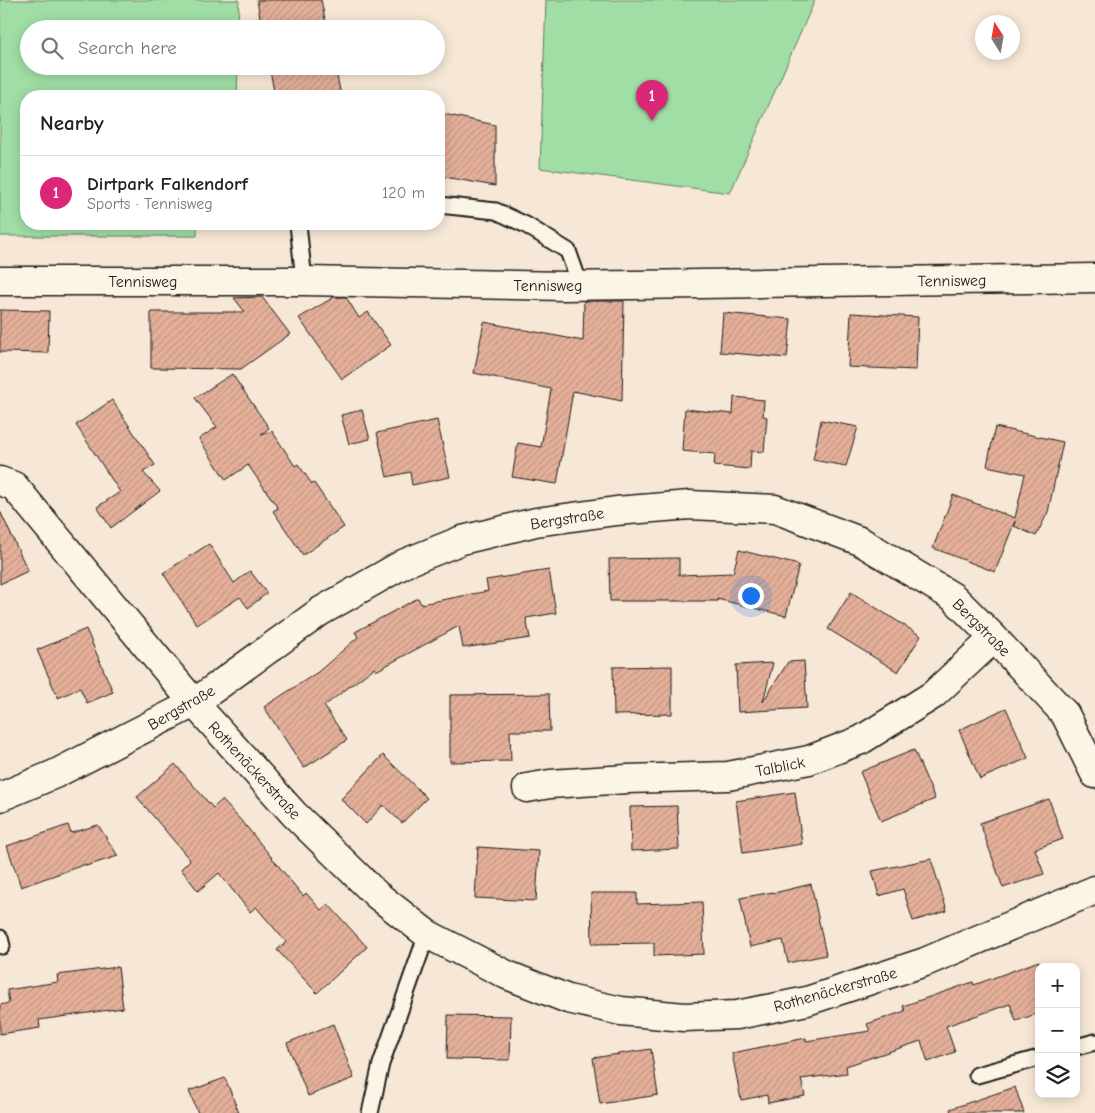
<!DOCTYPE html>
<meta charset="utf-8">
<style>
body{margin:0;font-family:"Comic Neue",sans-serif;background:#f2f2f2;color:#222}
.controls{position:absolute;right:15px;bottom:15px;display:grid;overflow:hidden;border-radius:10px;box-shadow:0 2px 12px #0003}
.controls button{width:45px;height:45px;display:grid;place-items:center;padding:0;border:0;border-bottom:1px solid #e0e0e0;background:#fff;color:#222;font:25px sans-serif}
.compass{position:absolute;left:975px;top:15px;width:45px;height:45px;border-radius:50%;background:#fff;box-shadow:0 2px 12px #0003;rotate:349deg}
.you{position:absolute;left:750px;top:595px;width:18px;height:18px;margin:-12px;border:4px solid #fff;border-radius:50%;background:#1a73e8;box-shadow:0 0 0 8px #1a73e833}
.badge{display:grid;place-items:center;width:32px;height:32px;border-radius:50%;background:#db2777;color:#fff;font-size:16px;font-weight:700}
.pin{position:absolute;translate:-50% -41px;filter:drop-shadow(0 1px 2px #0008)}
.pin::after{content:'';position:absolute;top:26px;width:18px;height:15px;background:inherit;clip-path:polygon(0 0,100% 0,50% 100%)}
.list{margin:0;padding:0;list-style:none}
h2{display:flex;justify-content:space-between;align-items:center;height:65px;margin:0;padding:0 20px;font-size:21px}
h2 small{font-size:16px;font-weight:400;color:#767676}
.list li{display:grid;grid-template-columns:32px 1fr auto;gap:15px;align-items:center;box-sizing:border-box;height:75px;padding:0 20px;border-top:1px solid #e0e0e0}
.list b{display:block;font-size:19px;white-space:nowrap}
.list p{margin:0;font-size:16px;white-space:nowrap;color:#767676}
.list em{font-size:16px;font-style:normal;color:#767676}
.icon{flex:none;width:28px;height:28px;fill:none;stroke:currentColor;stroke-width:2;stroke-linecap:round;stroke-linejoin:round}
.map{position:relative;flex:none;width:1095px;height:1113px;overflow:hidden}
.search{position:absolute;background:#fff;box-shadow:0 2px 12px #0003;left:20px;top:20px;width:425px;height:55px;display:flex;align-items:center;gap:12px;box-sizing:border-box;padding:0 18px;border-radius:28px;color:#767676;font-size:19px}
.panel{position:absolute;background:#fff;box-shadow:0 2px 12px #0003;left:20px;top:90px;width:425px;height:140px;border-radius:20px}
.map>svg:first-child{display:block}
.green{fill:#a0dea6;stroke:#5e7d61}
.building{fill:url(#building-hatch);stroke:#1c1c1c}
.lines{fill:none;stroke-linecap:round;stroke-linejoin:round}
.lane-casing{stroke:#1c1c1c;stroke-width:19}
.street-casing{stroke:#1c1c1c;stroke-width:31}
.lane{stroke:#fcf5e5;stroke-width:15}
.street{stroke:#fcf5e5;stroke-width:28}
.labels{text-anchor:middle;stroke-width:4.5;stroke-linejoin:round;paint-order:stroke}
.street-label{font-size:16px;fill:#1c1c1c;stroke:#fcf5e5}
</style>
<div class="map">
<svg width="1095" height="1113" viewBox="0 0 1095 1113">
<defs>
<pattern id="building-hatch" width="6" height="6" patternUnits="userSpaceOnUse" patternTransform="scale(1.25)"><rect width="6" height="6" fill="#e5b09a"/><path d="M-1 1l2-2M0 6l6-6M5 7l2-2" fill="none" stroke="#c49784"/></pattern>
</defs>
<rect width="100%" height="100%" fill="#f7e7d6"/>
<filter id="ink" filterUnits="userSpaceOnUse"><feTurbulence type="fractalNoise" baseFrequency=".02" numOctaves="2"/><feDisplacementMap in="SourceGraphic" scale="10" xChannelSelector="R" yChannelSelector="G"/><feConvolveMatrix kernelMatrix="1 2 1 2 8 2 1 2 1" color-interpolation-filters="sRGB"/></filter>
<g filter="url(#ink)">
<g class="green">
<polygon points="0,0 239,0 238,29 29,29 29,66 238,66 237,96 26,96 26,224 197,224 197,236 0,236"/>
<polygon points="546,0 815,0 730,193 540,168"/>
</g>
<g class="building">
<polygon points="257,0 321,0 327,29 262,29"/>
<polygon points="269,66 335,66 341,96 275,96"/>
<polygon points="439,113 495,125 495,186 439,176"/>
<polygon points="262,297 290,334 241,369 151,368 151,312 245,312 234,298"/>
<polygon points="334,297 346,297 359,318 368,312 391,345 342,379 299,318"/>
<polygon points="584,301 624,301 622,401 573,391 557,484 512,477 518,443 541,447 551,389 474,373 484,322 583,341"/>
<polygon points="0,310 49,311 48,353 0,352"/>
<polygon points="723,313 791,319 787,358 720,352"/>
<polygon points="851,313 918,317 916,370 848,367"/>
<polygon points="232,374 269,428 261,434 272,431 295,466 298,464 312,484 314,483 344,527 303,555 273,511 278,508 248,465 226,480 199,439 217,427 195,398"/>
<polygon points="734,397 764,400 763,416 767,417 764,452 751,451 750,469 714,466 715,454 682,451 685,409 733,414"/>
<polygon points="112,400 155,465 143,472 160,491 111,528 97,507 120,492 76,425"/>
<polygon points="362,410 370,439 349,444 341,415"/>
<polygon points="437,420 450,477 412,485 410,472 387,477 377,433"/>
<polygon points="821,420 858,427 846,466 813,460"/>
<polygon points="995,427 1063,442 1048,512 1036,536 1014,526 1015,521 995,572 933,548 953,495 1015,518 1025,474 987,466"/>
<polygon points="0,511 28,571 0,584"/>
<polygon points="209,544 234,583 250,571 267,593 248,608 240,597 197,625 163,573"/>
<polygon points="739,550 799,565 786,616 717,599 718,601 610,601 609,559 679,558 679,575 733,573"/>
<polygon points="549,570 556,613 526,618 530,638 463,648 459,626 376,671 374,668 324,706 347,740 304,768 264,707 318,672 358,637 355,632 418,598 421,604 488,591 486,580"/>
<polygon points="851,592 921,636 898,672 828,629"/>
<polygon points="86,629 113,692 87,703 80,688 58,698 37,650"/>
<polygon points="804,661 807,708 738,712 736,665 773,663 763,702 788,662"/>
<polygon points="672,666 672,714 614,715 613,667"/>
<polygon points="549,694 550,731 510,731 511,761 450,762 450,695"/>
<polygon points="1006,708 1028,758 980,779 959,730"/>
<polygon points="914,750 935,799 881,821 860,772"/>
<polygon points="383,755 427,798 402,823 383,805 366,824 341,799"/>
<polygon points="175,764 213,808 222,800 246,826 303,896 306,893 321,910 328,904 367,947 317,993 277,950 286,942 256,907 250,912 219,873 198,891 181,869 190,860 137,797"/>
<polygon points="795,792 802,844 743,853 736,801"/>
<polygon points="1049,799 1063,839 1035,849 1044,874 1003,888 980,823"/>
<polygon points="677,806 679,849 631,851 630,807"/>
<polygon points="68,825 71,833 98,825 118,856 86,866 86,864 21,887 7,846"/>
<polygon points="478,847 539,851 536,901 475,898"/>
<polygon points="931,859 947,911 913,921 903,889 879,896 872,871"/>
<polygon points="811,884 826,955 788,963 783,940 750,947 740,898 773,892 774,893"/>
<polygon points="591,893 637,893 637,904 702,902 704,954 654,956 654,943 592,944"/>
<polygon points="1039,961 1039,1013 1016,1021 1010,1004 946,1026 955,1052 928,1062 921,1041 846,1066 847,1073 801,1079 805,1096 768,1103 767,1095 741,1100 732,1053 806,1038 806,1041 870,1031 867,1024 905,1011 903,1006 973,982 974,985"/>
<polygon points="118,967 123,1008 39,1020 40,1028 0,1034 0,1005 9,1003 7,990 58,982 57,975"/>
<polygon points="448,1015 511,1016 510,1060 447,1059"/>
<polygon points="333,1024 354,1078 308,1096 287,1043"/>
<polygon points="651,1049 658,1095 600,1104 593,1058"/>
<polygon points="225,1078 239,1113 198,1113 189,1091"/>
<polygon points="1015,1087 1024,1113 951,1113 950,1109"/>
</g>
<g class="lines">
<g class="lane-casing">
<g id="lane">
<polyline points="439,205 496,211 526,225 568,251 580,285"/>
<polyline points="298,224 304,281"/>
<polyline points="0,938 2,946"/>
<polyline points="1076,1047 1095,1042"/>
<polyline points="977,1075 1039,1058"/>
<polyline points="370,1113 381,1064 427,934"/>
</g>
</g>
<g class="street-casing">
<g id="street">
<polyline points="0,281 304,281 564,286 1095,278"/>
<polyline points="0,481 14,486 194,703 294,814 377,895 427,934 507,975 568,999 621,1011 684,1017 737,1015 807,1001 925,962 1095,890"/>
<polyline points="527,788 550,784 627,779 728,776 809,760 861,740 933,695 994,638"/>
<polyline points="0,797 55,774 194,703 321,611 405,563 462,540 536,522 616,511 690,505 775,509 860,541 953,597 994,638 1065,714 1095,774"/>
</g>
</g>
<use href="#lane" class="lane"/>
<use href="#street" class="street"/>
</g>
</g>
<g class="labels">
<g class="street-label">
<text transform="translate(952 280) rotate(-1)" y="6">Tennisweg</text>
<text x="143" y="287">Tennisweg</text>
<text x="548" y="291">Tennisweg</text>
<text transform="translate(567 518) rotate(-9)" y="6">Bergstraße</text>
<text transform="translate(982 627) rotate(45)" y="6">Bergstraße</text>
<text transform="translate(181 707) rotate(-30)" y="6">Bergstraße</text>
<text transform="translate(780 766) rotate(-11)" y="6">Talblick</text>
<text transform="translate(255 770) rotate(47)" y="6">Rothenäckerstraße</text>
<text transform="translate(835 989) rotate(-16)" y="6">Rothenäckerstraße</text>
</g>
</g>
</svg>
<div class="controls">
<button>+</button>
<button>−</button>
<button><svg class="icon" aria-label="layers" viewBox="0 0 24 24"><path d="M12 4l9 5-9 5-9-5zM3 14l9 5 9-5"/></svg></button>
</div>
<svg class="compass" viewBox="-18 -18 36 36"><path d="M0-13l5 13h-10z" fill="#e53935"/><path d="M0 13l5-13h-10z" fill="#767676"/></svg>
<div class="you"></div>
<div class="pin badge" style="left:652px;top:121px">1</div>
<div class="search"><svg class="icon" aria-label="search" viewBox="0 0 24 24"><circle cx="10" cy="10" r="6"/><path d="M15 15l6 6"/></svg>Search here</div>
<section class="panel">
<h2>Nearby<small></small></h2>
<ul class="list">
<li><span class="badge">1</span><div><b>Dirtpark Falkendorf</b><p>Sports · Tennisweg</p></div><em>120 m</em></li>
</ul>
</section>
</div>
